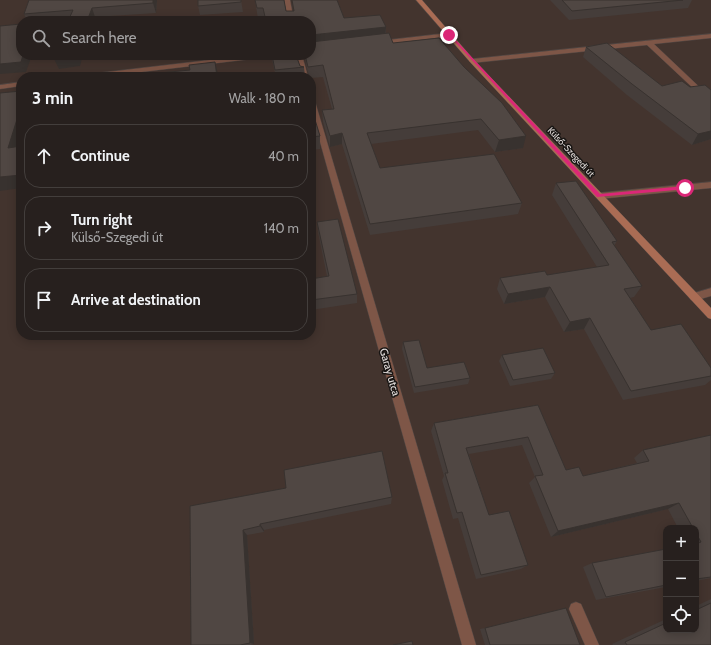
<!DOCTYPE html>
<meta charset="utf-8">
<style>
body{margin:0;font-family:Cabin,sans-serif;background:#332d2b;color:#f1f3f6}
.controls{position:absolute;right:12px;bottom:12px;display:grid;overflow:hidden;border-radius:8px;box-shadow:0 2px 10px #0003}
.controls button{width:36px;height:36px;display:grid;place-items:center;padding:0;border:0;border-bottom:1px solid #433e3c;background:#27201e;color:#f1f3f6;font:20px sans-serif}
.stop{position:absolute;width:12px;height:12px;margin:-9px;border:3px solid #db2777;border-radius:50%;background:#fff}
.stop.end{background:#db2777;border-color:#fff;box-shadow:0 1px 4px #0008}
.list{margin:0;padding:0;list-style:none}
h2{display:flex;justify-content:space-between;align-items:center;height:52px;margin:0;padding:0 16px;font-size:17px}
h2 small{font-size:13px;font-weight:400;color:#a4a3a4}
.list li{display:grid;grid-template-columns:26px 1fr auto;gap:12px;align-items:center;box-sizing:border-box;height:64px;margin:0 8px 8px;padding:0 8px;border:1px solid #433e3c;border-radius:16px}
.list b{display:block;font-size:15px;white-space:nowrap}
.list p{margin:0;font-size:13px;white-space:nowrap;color:#a4a3a4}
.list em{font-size:13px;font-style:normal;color:#a4a3a4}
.icon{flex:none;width:22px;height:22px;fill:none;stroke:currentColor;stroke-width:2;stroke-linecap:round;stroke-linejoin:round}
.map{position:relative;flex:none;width:711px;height:645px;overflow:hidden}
.search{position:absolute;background:#27201e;box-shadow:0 2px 10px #0003;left:16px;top:16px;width:300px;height:44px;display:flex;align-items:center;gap:10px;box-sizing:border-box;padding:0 14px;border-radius:16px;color:#a4a3a4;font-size:15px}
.panel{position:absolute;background:#27201e;box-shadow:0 2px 10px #0003;left:16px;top:72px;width:300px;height:268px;border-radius:16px}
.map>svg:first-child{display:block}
.built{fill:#43342e;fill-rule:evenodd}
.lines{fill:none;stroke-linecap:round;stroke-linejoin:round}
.lane-casing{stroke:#504744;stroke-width:1}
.street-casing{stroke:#504744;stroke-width:1}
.secondary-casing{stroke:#504744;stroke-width:1}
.lane{fill:#7e5647;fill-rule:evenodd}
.street{fill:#7e5647;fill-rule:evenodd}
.secondary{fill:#aa6c54;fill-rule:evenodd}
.wall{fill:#453d3a}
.shaded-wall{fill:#38322f}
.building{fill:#504743;stroke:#38322f}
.route{fill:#db2777}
.labels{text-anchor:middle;stroke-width:3;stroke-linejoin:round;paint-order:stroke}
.far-street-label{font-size:9px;fill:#e2dcda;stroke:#181513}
.street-label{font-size:11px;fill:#e2dcda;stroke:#181513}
</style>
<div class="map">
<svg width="711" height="645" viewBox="0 0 711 645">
<rect width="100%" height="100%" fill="#342b28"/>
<path class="built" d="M 0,0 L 711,0 L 711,645 L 0,645 ZM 21,21 L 311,21 L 311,55 L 21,55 ZM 21,77 L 311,77 L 311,335 L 21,335 ZM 666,528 L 696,528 L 696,630 L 666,630 Z"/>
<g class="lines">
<g class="lane-casing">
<g id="lane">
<polygon points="711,34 711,38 654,44 711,98 711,104 709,103 647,45 472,63 469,61 472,59"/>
<polygon points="711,182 711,188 599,199 595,196 599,193"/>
<polygon points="711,288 711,296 694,301 691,300 689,297 691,294"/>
<polygon points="576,602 581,604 599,645 585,645 569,609 571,604"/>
</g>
</g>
<g class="street-casing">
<g id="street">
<polygon points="284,0 290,0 294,21 288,21"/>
<polygon points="449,33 451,34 451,36 379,45 376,43 379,41"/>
<polygon points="252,55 271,55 268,57 99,77 79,77 82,75"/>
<polygon points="296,55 302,55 308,77 302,77"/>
<polygon points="21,82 21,86 0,89 0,85"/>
<polygon points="311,96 314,98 476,645 462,645 311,110"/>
</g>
</g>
<g class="secondary-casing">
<polygon id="secondary" points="416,0 422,0 474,60 711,308 711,319 708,318 470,62"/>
</g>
<use href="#lane" class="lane"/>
<use href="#street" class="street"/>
<use href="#secondary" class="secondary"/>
</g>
<g class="wall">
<polygon points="29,0 157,0 156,13 95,17 94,21 68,21 69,20 55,21 27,21 24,14"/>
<polygon points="241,0 243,12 200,15 198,6"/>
<polygon points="255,0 284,0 286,11 293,11 292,0 337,0 344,18 386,27 386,34 393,43 523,148 495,152 478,130 371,144 380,168 522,203 518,214 370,235 342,144 330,147 323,122 322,110 332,109 323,77 311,78 311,77 309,77 304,55 311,55 311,21 265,21 264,19 258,19"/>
<polygon points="550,0 692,0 688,8 569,20"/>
<polygon points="586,47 662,86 690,87 711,90 711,139 692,145 627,95 583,57"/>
<polygon points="271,55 296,55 300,66 304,67 305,77 276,77"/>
<polygon points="311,110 320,136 320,149 311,150"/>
<polygon points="556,183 617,241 614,246 642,286 634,297 630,298 651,330 711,368 711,380 705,385 623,400 584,329 564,332 545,297 504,304 497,289 500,278 547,275 597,267 552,195"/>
<polygon points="317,222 357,294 357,303 311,310 311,279 327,276 318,232"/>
<polygon points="403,342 427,368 470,378 468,384 414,393 402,349"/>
<polygon points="502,355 555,373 551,379 510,386 499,361"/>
<polygon points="538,405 566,470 583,476 637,463 634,458 643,450 711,435 711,578 696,581 696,528 678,528 668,509 551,537 529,483 535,477 522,445 469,454 489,515 528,565 521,569 476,579 458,518 453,519 442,480 444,476 431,431 434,423"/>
<polygon points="392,497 391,504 264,530 264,532 247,535 254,644 251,645 191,645 190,506"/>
<polygon points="666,549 666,587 596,600 583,567 592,563"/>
<polygon points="711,599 711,645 613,645 612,644 666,619 666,630 696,630 696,606"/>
<polygon points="485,628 580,645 485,645 480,629"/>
</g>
<g class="shaded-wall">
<polygon points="153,0 157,0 156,13 153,3"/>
<polygon points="92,8 95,17 94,21 87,21"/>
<polygon points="386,27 385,38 311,46 311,35"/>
<polygon points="23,55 32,55 26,72 0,74 0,64"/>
<polygon points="76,55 83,55 80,66 59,69 54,59"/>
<polygon points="215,62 218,74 218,77 217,77"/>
<polygon points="19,113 21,116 21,145 16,160 8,148"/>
<polygon points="711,131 711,139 692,145 698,134"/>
<polygon points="342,133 342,144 330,147 330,136"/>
<polygon points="526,136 523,148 495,152 499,140"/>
<polygon points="21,175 21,188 0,191 0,177"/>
<polygon points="550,287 545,297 504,304 508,294"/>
<polygon points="590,318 584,329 564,332 570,322"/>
<polygon points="679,503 668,509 551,537 558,531"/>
<polygon points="260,524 264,530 264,532 260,526"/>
<polygon points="243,530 247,535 254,644 250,643"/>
</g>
<g class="building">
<polygon points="29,0 153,0 153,3 92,8 87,21 68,21 73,10 24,14"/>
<polygon points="198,0 241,0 241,2 198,6"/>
<polygon points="255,0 284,0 286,11 294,11 292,0 337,0 344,18 380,15 386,27 311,35 311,21 266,21 263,8 257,8"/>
<polygon points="562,0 683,0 572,11"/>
<polygon points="21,24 21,55 23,55 21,62 0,64 0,26"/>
<polygon points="389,33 393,43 439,38 464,67 502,103 526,136 499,140 481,119 367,133 380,168 494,154 522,203 370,224 342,133 330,136 322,110 334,109 323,65 308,67 305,55 311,55 311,42"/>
<polygon points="607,43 662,86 682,81 690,87 705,85 711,90 711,131 698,134 632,84 586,47"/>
<polygon points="56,55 76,55 75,57 54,59"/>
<polygon points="272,55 296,55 300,66 304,67 275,70"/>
<polygon points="215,62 217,77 119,77 190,70 189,65"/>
<polygon points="21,91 21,113 19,113 8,148 21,146 21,175 0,177 0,93"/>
<polygon points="311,110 312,110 320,136 311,137"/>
<polygon points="576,181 617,241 612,242 642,286 624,289 651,330 681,324 711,368 711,376 631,391 590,318 570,322 550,287 508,294 500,278 545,271 547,275 609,265 556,183"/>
<polygon points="338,219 357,294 311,300 311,279 329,276 317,222"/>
<polygon points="419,340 427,368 464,362 470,378 415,387 403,342"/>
<polygon points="543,348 555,373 513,380 502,355"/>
<polygon points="538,405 566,470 579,467 583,476 649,461 643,450 711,435 711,577 696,579 696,544 701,542 696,533 696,528 693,528 679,503 558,531 535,476 543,475 528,437 466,448 489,515 509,511 528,565 481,575 462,512 457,513 445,473 448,473 434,423"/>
<polygon points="382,451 392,497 260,524 260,526 243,530 250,643 240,645 191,645 190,506 286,488 284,470"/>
<polygon points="666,549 666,585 606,597 592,563"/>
<polygon points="711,603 711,645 627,645 625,642 666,623 666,630 696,630 696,610"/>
<polygon points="566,608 580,645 490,645 485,628"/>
<polygon points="412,641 413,645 393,645"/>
</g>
<polygon class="route" points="448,34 450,34 600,194 685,186 688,188 687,189 597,197"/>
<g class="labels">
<g class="far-street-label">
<text transform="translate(571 152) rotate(47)" y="3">Külső-Szegedi út</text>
</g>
<g class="street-label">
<text transform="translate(390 372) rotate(74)" y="4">Garay utca</text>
</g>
</g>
</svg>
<div class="controls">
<button>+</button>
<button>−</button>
<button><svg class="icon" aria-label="locate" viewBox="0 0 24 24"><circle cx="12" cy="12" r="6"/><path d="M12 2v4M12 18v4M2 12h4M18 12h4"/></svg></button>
</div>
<div class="stop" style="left:685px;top:188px"></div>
<div class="stop end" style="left:449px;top:35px"></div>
<div class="search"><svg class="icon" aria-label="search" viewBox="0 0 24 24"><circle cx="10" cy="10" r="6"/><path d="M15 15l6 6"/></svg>Search here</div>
<section class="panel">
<h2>3 min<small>Walk · 180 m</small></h2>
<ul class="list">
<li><svg class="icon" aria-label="ahead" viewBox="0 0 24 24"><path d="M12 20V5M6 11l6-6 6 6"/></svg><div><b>Continue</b></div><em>40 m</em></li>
<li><svg class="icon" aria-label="right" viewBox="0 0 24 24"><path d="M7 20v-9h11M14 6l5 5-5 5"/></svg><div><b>Turn right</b><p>Külső-Szegedi út</p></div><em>140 m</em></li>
<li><svg class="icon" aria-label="arrive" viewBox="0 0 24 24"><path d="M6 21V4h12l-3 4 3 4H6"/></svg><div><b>Arrive at destination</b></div></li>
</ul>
</section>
</div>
